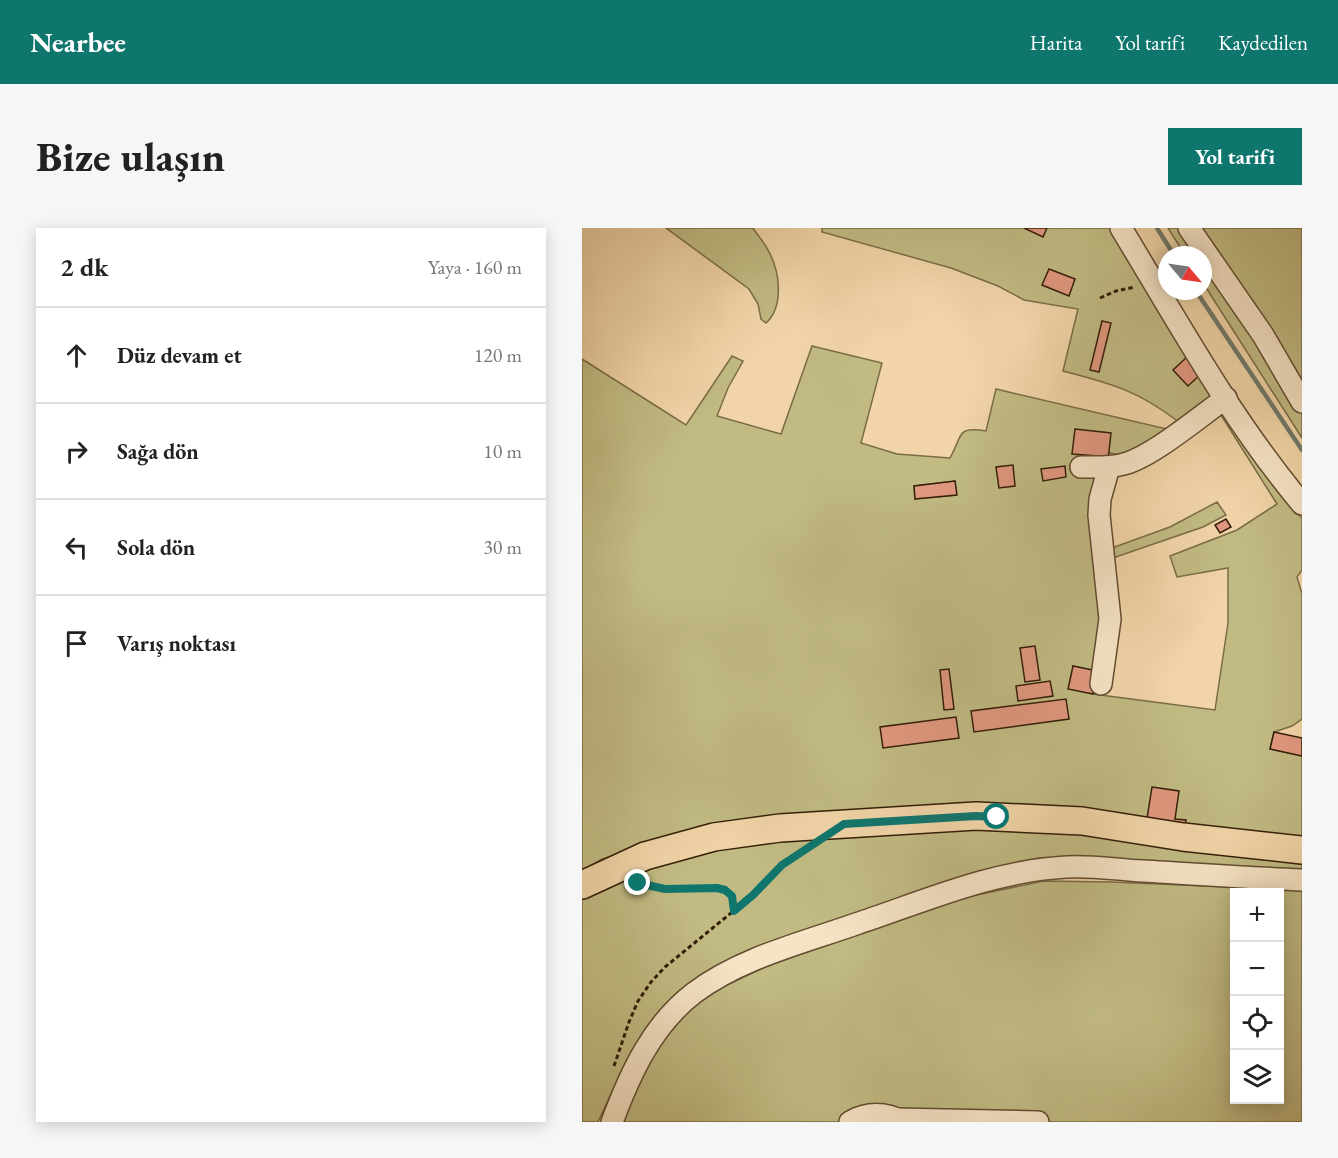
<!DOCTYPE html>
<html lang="tr">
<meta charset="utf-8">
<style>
body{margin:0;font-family:"EB Garamond",serif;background:#f6f6f6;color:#222}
.controls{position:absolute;right:18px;bottom:18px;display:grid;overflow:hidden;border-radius:0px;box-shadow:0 3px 15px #0003}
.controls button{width:54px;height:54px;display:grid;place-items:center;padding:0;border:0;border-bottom:2px solid #e0e0e0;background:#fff;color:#222;font:30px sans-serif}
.compass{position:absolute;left:576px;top:18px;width:54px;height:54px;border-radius:50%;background:#fff;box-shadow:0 3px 15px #0003;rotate:119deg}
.stop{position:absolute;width:18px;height:18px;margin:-14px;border:4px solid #0f766e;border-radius:50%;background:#fff}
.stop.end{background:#0f766e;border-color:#fff;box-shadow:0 2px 6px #0008}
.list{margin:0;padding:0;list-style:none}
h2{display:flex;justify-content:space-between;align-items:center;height:78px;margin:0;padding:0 24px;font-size:26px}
h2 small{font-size:20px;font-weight:400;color:#767676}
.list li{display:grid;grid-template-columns:39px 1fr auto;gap:18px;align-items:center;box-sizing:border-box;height:96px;padding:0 24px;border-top:2px solid #e0e0e0}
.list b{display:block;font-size:22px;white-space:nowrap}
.list em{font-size:20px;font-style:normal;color:#767676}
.icon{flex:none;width:33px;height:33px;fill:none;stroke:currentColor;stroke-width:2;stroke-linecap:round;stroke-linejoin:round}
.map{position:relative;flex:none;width:720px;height:894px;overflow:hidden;border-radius:0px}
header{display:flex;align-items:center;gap:36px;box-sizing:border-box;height:84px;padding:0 30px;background:#0f766e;color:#fff}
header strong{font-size:28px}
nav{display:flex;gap:33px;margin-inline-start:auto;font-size:21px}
.intro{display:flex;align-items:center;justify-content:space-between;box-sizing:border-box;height:144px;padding:0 36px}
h1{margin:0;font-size:42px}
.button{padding:15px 27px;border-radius:0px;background:#0f766e;color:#fff;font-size:21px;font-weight:700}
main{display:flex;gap:36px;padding:0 36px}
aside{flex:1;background:#fff;border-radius:0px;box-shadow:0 3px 15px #0003}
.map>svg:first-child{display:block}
.green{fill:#c1bb83;stroke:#7a6c46;stroke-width:1.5;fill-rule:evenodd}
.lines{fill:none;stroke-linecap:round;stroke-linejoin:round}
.stream{stroke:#717a6b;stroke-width:4.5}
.building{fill:#e19880;stroke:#331e08;stroke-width:1.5}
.minor-casing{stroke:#624c30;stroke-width:24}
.major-casing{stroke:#331e08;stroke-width:30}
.path{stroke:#331e08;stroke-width:3;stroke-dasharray:4.5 3;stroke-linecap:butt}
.minor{stroke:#f6e4c6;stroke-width:21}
.major{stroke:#f1d5a8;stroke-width:27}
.route{stroke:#0f766e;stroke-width:8}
</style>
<header>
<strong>Nearbee</strong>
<nav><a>Harita</a><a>Yol tarifi</a><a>Kaydedilen</a></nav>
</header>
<div class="intro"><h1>Bize ulaşın</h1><a class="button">Yol tarifi</a></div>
<main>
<aside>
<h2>2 dk<small>Yaya · 160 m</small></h2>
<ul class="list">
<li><svg class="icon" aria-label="ahead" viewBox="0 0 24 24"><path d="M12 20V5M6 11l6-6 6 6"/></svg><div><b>Düz devam et</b></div><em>120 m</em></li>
<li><svg class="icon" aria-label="right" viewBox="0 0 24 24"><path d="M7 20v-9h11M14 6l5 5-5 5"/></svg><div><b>Sağa dön</b></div><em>10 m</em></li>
<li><svg class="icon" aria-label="left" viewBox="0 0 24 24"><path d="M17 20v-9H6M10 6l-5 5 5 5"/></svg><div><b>Sola dön</b></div><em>30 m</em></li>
<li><svg class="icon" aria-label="arrive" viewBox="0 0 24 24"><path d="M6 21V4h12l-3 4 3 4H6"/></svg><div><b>Varış noktası</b></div></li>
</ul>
</aside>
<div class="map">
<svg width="720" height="894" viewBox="0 0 720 894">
<rect width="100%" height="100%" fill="#f1d5a8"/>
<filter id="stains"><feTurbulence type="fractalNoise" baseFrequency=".00333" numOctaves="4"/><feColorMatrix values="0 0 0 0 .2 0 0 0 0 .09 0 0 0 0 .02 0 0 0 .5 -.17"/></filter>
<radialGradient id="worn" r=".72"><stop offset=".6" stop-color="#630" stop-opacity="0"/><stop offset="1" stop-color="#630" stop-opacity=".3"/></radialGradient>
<g class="green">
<path d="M 84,0 L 171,0 C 176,8 183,15 187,24 C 198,44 202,79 184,95 L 179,91 L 176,76 L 167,61 Z"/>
<path d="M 240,0 L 529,0 L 632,170 L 598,195 C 557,163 531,156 481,143 L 496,81 L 442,72 L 416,58 L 369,40 L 240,4 Z"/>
<polygon points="586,0 720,0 720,210 621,55 621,27 603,27"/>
<path d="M 230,118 L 300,135 L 279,215 L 315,226 L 368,230 C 381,207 374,198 404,203 L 414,161 L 589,202 L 541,227 L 527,225 L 528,205 L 493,202 L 491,225 L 495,226 L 495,247 L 516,247 L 523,393 L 515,443 L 491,438 L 511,466 L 633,482 L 646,395 L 646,340 L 595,349 L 588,328 L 655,302 L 695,276 L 637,184 L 642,184 L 709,278 L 720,290 L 720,342 L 715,349 L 720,366 L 720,491 L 710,498 L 692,504 L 688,521 L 720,528 L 720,613 L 474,583 L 80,614 L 20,631 L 0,643 L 0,131 L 104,197 L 150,128 L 161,133 L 146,160 L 135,188 L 199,206 ZM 373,253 L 374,267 L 333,271 L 332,258 Z"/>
<polygon points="635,274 644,287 621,299 528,331 527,321 588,299"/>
<polygon points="429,598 720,630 720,644 479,629 456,630 428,636 274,686 67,798 40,842 16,894 0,894 0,664 76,633 180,612"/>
<path d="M 462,653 L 529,654 L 720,662 L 720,894 L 41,894 L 55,858 L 80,813 L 109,780 L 138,760 L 188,737 L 375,671 ZM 652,664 L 698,664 L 698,872 L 652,872 Z"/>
</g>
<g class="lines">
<g class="stream">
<polyline points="575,0 592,27"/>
<polyline points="614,63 720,222"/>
</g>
</g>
<g class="building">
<polygon points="442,0 465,0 461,9"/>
<polygon points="467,41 493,51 487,68 460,57"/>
<polygon points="520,93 529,95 517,144 508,142"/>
<polygon points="606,128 621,144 606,158 591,142"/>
<polygon points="493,201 529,205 526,232 516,231 516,228 490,226"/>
<polygon points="431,237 433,258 417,260 414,239"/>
<polygon points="483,238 484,249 461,253 459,241"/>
<polygon points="373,253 375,267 333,271 332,258"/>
<polygon points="644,291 649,299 638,305 633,297"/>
<polygon points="453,418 458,452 443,454 438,420"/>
<polygon points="491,438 515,443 511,466 486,461"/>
<polygon points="367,441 372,481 362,482 358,442"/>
<polygon points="468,453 471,468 436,473 434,458"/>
<polygon points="484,471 487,491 392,504 389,483"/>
<polygon points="374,489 377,510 301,520 298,499"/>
<polygon points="692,504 720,510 720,528 688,521"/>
<polygon points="570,559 597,563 593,591 604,592 602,603 564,597"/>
</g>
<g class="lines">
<g class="minor-casing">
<g id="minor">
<path d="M 539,0 C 596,94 649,191 720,276"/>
<polyline points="607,0 681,107 720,174"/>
<path d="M 499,239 C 513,239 528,240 542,236 C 571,228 617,189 644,170"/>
<polyline points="519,456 528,391 517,287 518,271 527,239"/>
<polyline points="315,891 456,894"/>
<path d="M 30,894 C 48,846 70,797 112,765 C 158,730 220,715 274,696 C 343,673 411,643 484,639 C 509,637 536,642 561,643 C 614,646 667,650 720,652"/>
<path d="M 268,894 C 285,884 304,884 321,894"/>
</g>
</g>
<g class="major-casing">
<polyline id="major" points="0,657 63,628 132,609 198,600 394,588 500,593 601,609 720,622"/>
</g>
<g class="path">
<polyline points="518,70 534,63 553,59"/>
<polyline points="54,655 83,661 135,660 143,662 150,668 152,682"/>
<polyline points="32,838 47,794 56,773 69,754 83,739 171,667 200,637 226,620"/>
</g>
<use href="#minor" class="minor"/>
<use href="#major" class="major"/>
</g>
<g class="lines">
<polyline class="route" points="56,655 83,661 135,660 143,662 150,668 152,683 171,667 200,637 262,596 394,588 415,589"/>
</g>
<rect width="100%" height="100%" filter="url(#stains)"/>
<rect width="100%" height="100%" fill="url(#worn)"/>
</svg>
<div class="controls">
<button>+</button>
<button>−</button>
<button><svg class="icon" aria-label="locate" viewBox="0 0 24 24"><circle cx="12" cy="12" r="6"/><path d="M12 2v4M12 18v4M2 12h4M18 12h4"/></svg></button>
<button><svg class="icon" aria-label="layers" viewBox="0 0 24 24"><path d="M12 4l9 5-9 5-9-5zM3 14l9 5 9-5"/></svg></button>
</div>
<svg class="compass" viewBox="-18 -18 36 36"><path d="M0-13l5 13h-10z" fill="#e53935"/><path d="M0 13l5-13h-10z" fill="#767676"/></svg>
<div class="stop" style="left:415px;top:589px"></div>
<div class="stop end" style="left:56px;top:655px"></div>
</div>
</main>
